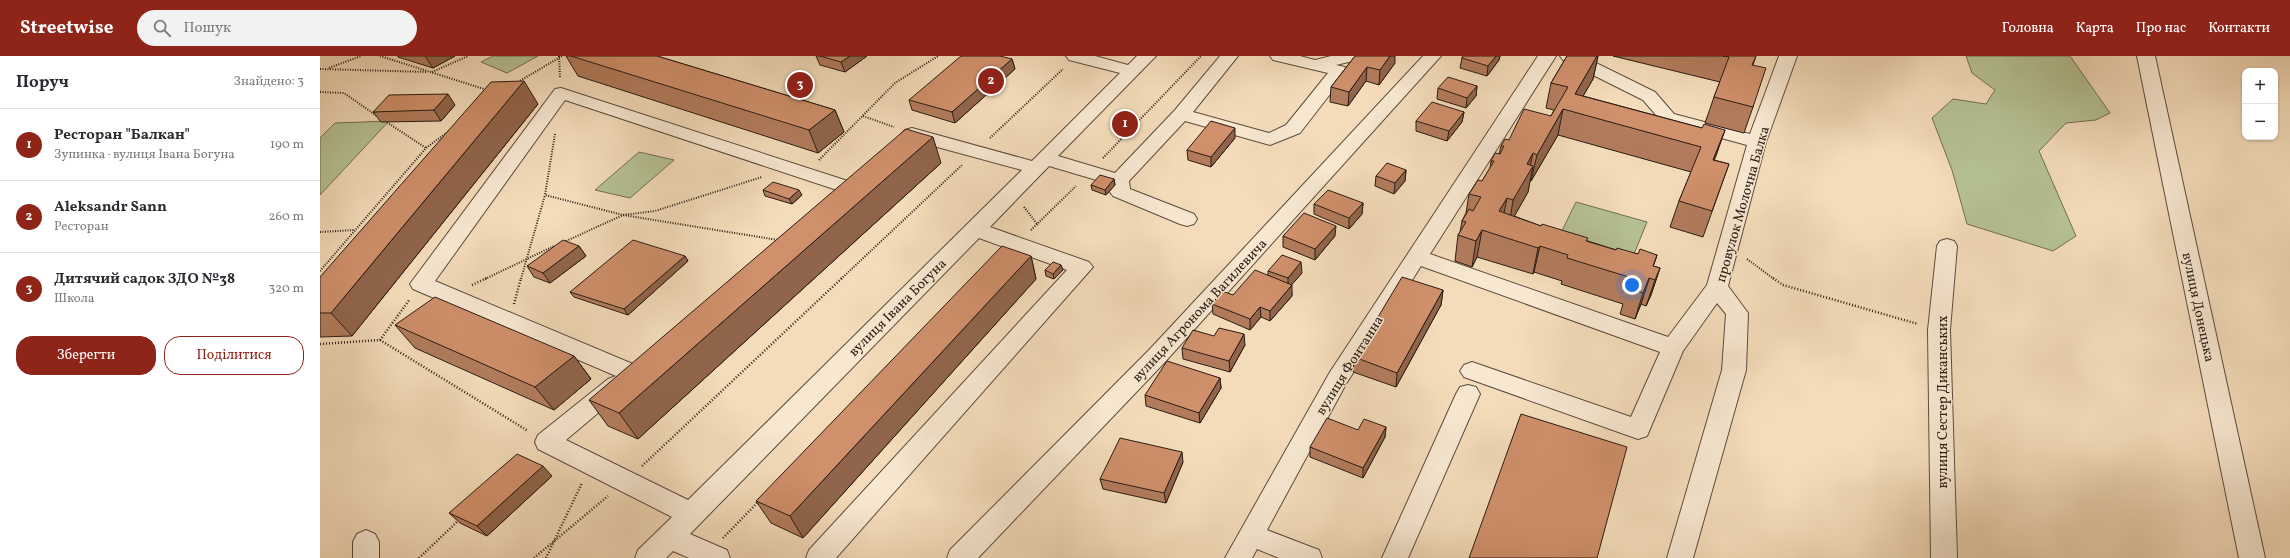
<!DOCTYPE html>
<html lang="uk">
<meta charset="utf-8">
<style>
body{margin:0;font-family:Vollkorn,serif;background:#f2f2f3;color:#2b2b33}
.controls{position:absolute;right:12px;top:12px;display:grid;overflow:hidden;border-radius:8px;box-shadow:0 1px 3px #0004}
.controls button{width:36px;height:36px;display:grid;place-items:center;padding:0;border:0;border-bottom:1px solid #e1e1e2;background:#fff;color:#2b2b33;font:20px sans-serif}
.you{position:absolute;left:1312px;top:229px;width:14px;height:14px;margin:-10px;border:3px solid #fff;border-radius:50%;background:#1a73e8;box-shadow:0 0 0 6px #1a73e833}
.badge{display:grid;place-items:center;width:26px;height:26px;border-radius:50%;background:#8f2418;color:#fff;font-size:13px;font-weight:700}
.pin{position:absolute;translate:-50% -50%;border:2px solid #fff;box-shadow:0 1px 4px #0006}
.list{margin:0;padding:0;list-style:none}
h2{display:flex;justify-content:space-between;align-items:center;height:52px;margin:0;padding:0 16px;font-size:17px}
h2 small{font-size:13px;font-weight:400;color:#7c7c81}
.list li{display:grid;grid-template-columns:26px 1fr auto;gap:12px;align-items:center;box-sizing:border-box;height:72px;padding:0 16px;border-top:1px solid #e1e1e2}
.list b{display:block;font-size:15px;white-space:nowrap}
.list p{margin:0;font-size:13px;white-space:nowrap;color:#7c7c81}
.list em{font-size:13px;font-style:normal;color:#7c7c81}
.actions{display:flex;gap:8px;padding:12px 16px}
.actions a{flex:1;padding:9px 0;border:1px solid #8f2418;border-radius:16px;text-align:center;font-size:14px;color:#8f2418}
.actions .main{background:#8f2418;color:#fff}
.icon{flex:none;width:22px;height:22px;fill:none;stroke:currentColor;stroke-width:2;stroke-linecap:round;stroke-linejoin:round}
.map{position:relative;flex:none;width:1970px;height:502px;overflow:hidden}
header{display:flex;align-items:center;gap:24px;box-sizing:border-box;height:56px;padding:0 20px;background:#8f2418;color:#fff}
header strong{font-size:19px}
nav{display:flex;gap:22px;margin-inline-start:auto;font-size:14px}
.search{width:280px;height:36px;background:#f2f2f3;display:flex;align-items:center;gap:10px;box-sizing:border-box;padding:0 14px;border-radius:22px;color:#7c7c81;font-size:15px}
main{display:flex}
aside{flex:1;background:#fff}
.map>svg:first-child{display:block}
.green{fill:#b6c294;stroke:#706e54}
.lines{fill:none;stroke-linecap:round;stroke-linejoin:round}
.minor-casing{stroke:#5c4b3d;stroke-width:2}
.path-far1{stroke:#2a1b13;stroke-width:2;stroke-dasharray:1 1.5;stroke-linecap:butt}
.path{stroke:#2a1b13;stroke-width:2.5;stroke-dasharray:1 2;stroke-linecap:butt}
.minor{fill:#f8e8d2;fill-rule:evenodd}
.wall{fill:#b27c5c;stroke:#2a1b13}
.shaded-wall{fill:#91654b;stroke:#2a1b13}
.building{fill:#cf906b;stroke:#2a1b13}
.labels{text-anchor:middle;stroke-width:3;stroke-linejoin:round;paint-order:stroke}
.street-label{font-size:14px;fill:#2a1b13;stroke:#f8e8d2}
</style>
<header>
<strong>Streetwise</strong>
<div class="search"><svg class="icon" aria-label="search" viewBox="0 0 24 24"><circle cx="10" cy="10" r="6"/><path d="M15 15l6 6"/></svg>Пошук</div>
<nav><a>Головна</a><a>Карта</a><a>Про нас</a><a>Контакти</a></nav>
</header>
<main>
<aside>
<h2>Поруч<small>Знайдено: 3</small></h2>
<ul class="list">
<li><span class="badge">1</span><div><b>Ресторан &quot;Балкан&quot;</b><p>Зупинка · вулиця Івана Богуна</p></div><em>190 m</em></li>
<li><span class="badge">2</span><div><b>Aleksandr Sann</b><p>Ресторан</p></div><em>260 m</em></li>
<li><span class="badge">3</span><div><b>Дитячий садок ЗДО №38</b><p>Школа</p></div><em>320 m</em></li>
</ul>
<div class="actions"><a class="main">Зберегти</a><a>Поділитися</a></div>
</aside>
<div class="map">
<svg width="1970" height="502" viewBox="0 0 1970 502">
<rect width="100%" height="100%" fill="#f4dcba"/>
<filter id="stains"><feTurbulence type="fractalNoise" baseFrequency=".005" numOctaves="4"/><feColorMatrix values="0 0 0 0 .2 0 0 0 0 .09 0 0 0 0 .02 0 0 0 .5 -.17"/></filter>
<radialGradient id="worn" r=".72"><stop offset=".6" stop-color="#630" stop-opacity="0"/><stop offset="1" stop-color="#630" stop-opacity=".3"/></radialGradient>
<g class="green">
<polygon points="173,0 218,0 187,17 161,6"/>
<polygon points="1646,0 1750,0 1790,57 1776,64 1746,67 1719,95 1756,180 1733,195 1647,168 1632,114 1612,62 1633,43 1666,48 1675,34 1652,17"/>
<polygon points="69,65 0,139 0,82 15,67"/>
<polygon points="319,96 354,104 310,142 275,134"/>
<polygon points="1256,146 1327,166 1312,203 1239,181"/>
</g>
<g class="lines">
<g class="minor-casing">
<g id="minor">
<polygon points="746,0 775,0 808,9 817,0 836,0 738,100 795,117 855,54 900,0 918,0 873,56 949,77 966,69 1008,17 953,4 950,0 980,0 995,4 1011,0 1040,0 1037,4 1016,9 1025,11 1028,15 980,77 950,89 865,65 809,125 810,133 874,158 877,163 874,168 867,170 860,168 793,140 790,136 790,128 729,110 670,171 769,206 773,211 516,502 486,502 489,494 747,214 659,182 370,478 407,494 410,502 369,502 353,495 346,502 315,502 318,494 352,461 218,393 215,386 218,379 288,323 296,320 93,233 90,228 235,33 241,32 537,128 540,132 537,136 530,138 523,136 245,44 115,225 320,311 324,317 320,323 312,326 305,324 308,329 304,335 246,384 368,444 702,114 595,85 587,88 580,86 578,82 585,74 592,72 712,105 800,17 749,4"/>
<polygon points="1103,0 1121,0 845,306 658,502 627,502 630,494 829,294"/>
<polygon points="1218,0 1236,0 1110,198 1348,281 1387,229 1427,89 1342,66 1323,44 1243,4 1240,0 1262,0 1335,36 1354,58 1430,78 1459,0 1477,0 1446,86 1408,230 1428,257 1426,314 1373,502 1347,502 1402,314 1406,258 1397,247 1363,295 1327,380 1318,383 1144,321 1140,315 1144,309 1152,306 1311,361 1340,296 1101,210 1026,328 947,474 999,494 1002,502 959,502 937,493 932,502 905,502 1010,316"/>
<polygon points="1817,0 1835,0 1945,502 1919,502"/>
<polygon points="1627,183 1634,185 1637,190 1630,274 1637,502 1611,502 1608,274 1617,190 1620,185"/>
<polygon points="1148,329 1156,331 1160,338 1088,502 1062,502 1136,338 1140,331"/>
<polygon points="46,474 55,478 59,486 59,502 33,502 33,486 37,478"/>
</g>
</g>
<g class="path-far1">
<polyline points="60,0 167,34"/>
<polyline points="239,0 240,21"/>
<polyline points="9,12 41,0"/>
<polyline points="0,13 107,16"/>
<polyline points="112,16 148,0"/>
<polyline points="198,26 242,0"/>
<polyline points="0,36 24,37 57,60"/>
<polyline points="543,60 574,71"/>
<polyline points="65,65 106,92"/>
<polyline points="235,78 225,139 303,159 458,184"/>
<polyline points="670,82 743,13"/>
<polyline points="783,102 881,0"/>
<polyline points="499,104 575,27 618,0"/>
<polyline points="704,151 718,169"/>
<polyline points="711,174 756,130"/>
<polyline points="0,176 35,174"/>
<polyline points="244,186 303,159 335,155 442,121"/>
<polyline points="1427,203 1454,223"/>
<polyline points="0,215 106,92 129,75"/>
<polyline points="165,223 234,190"/>
<polyline points="201,223 225,139"/>
<polyline points="521,223 642,109"/>
</g>
<g class="path">
<polyline points="1453,222 1463,229 1598,268"/>
<polyline points="152,229 167,222"/>
<polyline points="194,248 201,222"/>
<polyline points="60,284 208,375"/>
<polyline points="0,288 60,284 90,243"/>
<polyline points="322,410 522,222"/>
<polyline points="403,482 439,445"/>
<polyline points="99,502 139,464"/>
<polyline points="214,502 288,440"/>
<polyline points="226,502 262,427"/>
</g>
<use href="#minor" class="minor"/>
</g>
<g class="wall">
<polygon points="78,0 135,0 113,12 78,1"/>
<polygon points="246,0 337,0 515,54 524,76 498,97 258,20"/>
<polygon points="496,0 547,0 525,16 500,9"/>
<polygon points="1035,0 1075,7 1059,29 1046,25 1028,50 1010,46 1011,31"/>
<polygon points="1143,0 1180,0 1179,4 1167,20 1140,12 1142,2"/>
<polygon points="1247,0 1278,0 1273,23 1263,40 1382,72 1394,104 1409,108 1383,181 1350,171 1359,145 1371,116 1238,79 1211,125 1210,125 1208,136 1194,160 1221,170 1296,194 1318,198 1337,199 1333,210 1340,212 1331,239 1326,250 1321,248 1315,263 1300,258 1303,248 1241,228 1242,225 1214,216 1213,218 1157,201 1152,211 1135,205 1138,179 1140,176 1142,165 1146,157 1149,138 1162,125 1170,112 1171,105 1179,98 1181,90 1189,84 1231,60 1234,54 1226,52 1231,27"/>
<polygon points="1293,0 1436,0 1433,9 1433,51 1424,77 1385,67 1394,41 1400,26"/>
<polygon points="692,3 695,13 635,67 592,54 589,44"/>
<polygon points="1157,30 1156,40 1146,52 1117,43 1118,32"/>
<polygon points="218,48 32,280 0,281 0,221"/>
<polygon points="135,49 121,65 61,66 53,56"/>
<polygon points="1144,56 1142,66 1127,85 1096,75 1096,65"/>
<polygon points="915,82 891,111 868,104 867,94"/>
<polygon points="621,107 318,383 288,370 269,344"/>
<polygon points="1086,114 1085,125 1074,138 1055,130 1056,120"/>
<polygon points="794,123 795,129 786,139 772,134 771,129"/>
<polygon points="443,134 482,139 472,148 445,140"/>
<polygon points="1043,147 1042,158 1029,173 994,158 994,148"/>
<polygon points="963,180 1015,180 995,204 963,191"/>
<polygon points="259,190 266,200 230,227 214,221 207,210"/>
<polygon points="365,200 368,205 308,259 254,241 250,236"/>
<polygon points="711,200 716,223 483,482 451,467 436,445"/>
<polygon points="741,209 743,214 734,223 726,220 725,214"/>
<polygon points="948,215 982,217 971,229 972,240 950,265 941,261 930,274 893,258 892,248 913,239 948,220"/>
<polygon points="1123,234 1121,249 1076,331 1033,316 1034,301"/>
<polygon points="75,269 254,300 271,323 234,354 95,292"/>
<polygon points="925,289 910,316 863,303 862,292"/>
<polygon points="900,322 901,332 880,367 826,350 825,339"/>
<polygon points="1066,371 1065,381 1043,422 990,401 990,391 1038,374"/>
<polygon points="863,406 846,447 783,433 780,423"/>
<polygon points="232,420 167,480 140,467 129,457"/>
</g>
<g class="shaded-wall">
<polygon points="105,0 135,0 113,12"/>
<polygon points="530,0 547,0 525,16 521,6"/>
<polygon points="1070,0 1075,0 1075,7 1059,29 1060,14"/>
<polygon points="1176,0 1180,0 1179,4 1167,20 1168,10"/>
<polygon points="1277,0 1278,0 1273,23 1254,56 1255,38"/>
<polygon points="692,3 695,13 635,67 632,56"/>
<polygon points="1047,11 1046,25 1028,50 1029,36"/>
<polygon points="204,25 218,48 32,280 11,257"/>
<polygon points="1157,30 1156,40 1146,52 1147,42"/>
<polygon points="128,38 135,49 121,65 114,54"/>
<polygon points="1243,53 1238,79 1211,125 1217,99"/>
<polygon points="515,54 524,76 498,97 489,74"/>
<polygon points="1144,56 1142,66 1127,85 1129,75"/>
<polygon points="915,72 915,82 891,111 891,101"/>
<polygon points="1405,74 1396,100 1384,130 1393,104"/>
<polygon points="613,81 621,107 318,383 299,357"/>
<polygon points="1213,97 1209,116 1213,110 1208,136 1189,170 1193,144 1207,108"/>
<polygon points="1086,114 1085,125 1074,138 1075,127"/>
<polygon points="794,123 795,129 786,139 785,134"/>
<polygon points="479,134 482,139 472,148 469,143"/>
<polygon points="1187,142 1182,168 1179,155"/>
<polygon points="1043,147 1042,158 1029,173 1029,162"/>
<polygon points="1016,170 1015,180 995,204 995,193"/>
<polygon points="1162,174 1157,201 1152,211 1156,185"/>
<polygon points="259,190 266,200 230,227 223,217"/>
<polygon points="1220,190 1214,216 1213,218 1218,192"/>
<polygon points="1337,199 1321,248 1315,263 1323,237"/>
<polygon points="365,200 368,205 308,259 304,253"/>
<polygon points="711,200 716,223 483,482 470,460"/>
<polygon points="981,206 982,217 968,233 968,222"/>
<polygon points="741,209 743,214 734,223 733,218"/>
<polygon points="1340,212 1331,239 1326,250 1335,224"/>
<polygon points="972,229 972,240 950,265 950,255"/>
<polygon points="1123,234 1121,249 1076,331 1077,317"/>
<polygon points="940,251 941,261 930,274 930,263"/>
<polygon points="924,278 925,289 910,316 909,305"/>
<polygon points="254,300 271,323 234,354 215,331"/>
<polygon points="900,322 901,332 880,367 879,357"/>
<polygon points="1066,371 1065,381 1043,422 1043,412"/>
<polygon points="862,396 863,406 846,447 844,437"/>
<polygon points="223,410 232,420 167,480 157,470"/>
</g>
<g class="building">
<polygon points="251,0 337,0 515,54 489,74"/>
<polygon points="500,0 530,0 521,6"/>
<polygon points="641,0 680,0 692,3 632,56 589,44"/>
<polygon points="1035,0 1070,0 1060,14 1047,11 1029,36 1011,31"/>
<polygon points="1143,0 1176,0 1168,10 1142,2"/>
<polygon points="1247,0 1277,0 1255,38 1382,72 1384,68 1405,74 1393,104 1409,108 1392,155 1359,145 1381,91 1243,53 1217,99 1213,97 1207,108 1213,110 1193,144 1187,142 1179,155 1221,170 1222,168 1268,182 1266,185 1296,194 1297,192 1318,198 1320,193 1337,199 1333,210 1340,212 1335,224 1329,222 1323,237 1308,232 1312,222 1247,202 1248,199 1220,190 1218,192 1162,174 1156,185 1138,179 1146,166 1142,165 1149,153 1153,155 1161,141 1149,138 1158,124 1162,125 1174,105 1171,105 1175,97 1180,98 1184,90 1181,90 1185,83 1189,84 1204,53 1231,60 1248,31 1231,27"/>
<polygon points="1403,0 1436,0 1432,9 1446,12 1433,51 1394,41 1409,1"/>
<polygon points="1128,21 1157,30 1147,42 1118,32"/>
<polygon points="204,25 11,257 0,257 0,221 171,26"/>
<polygon points="128,38 114,54 53,56 69,39"/>
<polygon points="1112,46 1144,56 1129,75 1096,65"/>
<polygon points="891,65 915,72 891,101 867,94"/>
<polygon points="586,73 613,81 299,357 269,344"/>
<polygon points="1067,107 1086,114 1075,127 1056,120"/>
<polygon points="780,119 794,123 785,134 771,129"/>
<polygon points="453,126 479,134 469,143 443,134"/>
<polygon points="1008,134 1043,147 1029,162 994,148"/>
<polygon points="984,157 1016,170 995,193 963,180"/>
<polygon points="243,184 259,190 223,217 207,210"/>
<polygon points="313,184 365,200 304,253 250,236"/>
<polygon points="682,190 711,200 470,460 436,445"/>
<polygon points="962,199 981,206 968,222 948,215"/>
<polygon points="733,206 741,209 733,218 725,214"/>
<polygon points="935,214 972,229 950,255 940,251 930,263 892,248 902,235 913,239"/>
<polygon points="1082,221 1123,234 1077,317 1034,301"/>
<polygon points="115,241 254,300 215,331 75,269"/>
<polygon points="899,272 924,278 909,305 862,292 873,274 894,280"/>
<polygon points="847,305 900,322 879,357 825,339"/>
<polygon points="1201,358 1307,391 1277,502 1149,502"/>
<polygon points="1007,362 1038,374 1044,363 1066,371 1043,412 990,391"/>
<polygon points="800,382 862,396 844,437 780,423"/>
<polygon points="197,398 223,410 157,470 129,457"/>
</g>
<g class="labels">
<g class="street-label">
<text transform="translate(1422 148) rotate(-74)" y="5">провулок Молочна Балка</text>
<text transform="translate(577 251) rotate(-45)" y="5">вулиця Івана Богуна</text>
<text transform="translate(1879 251) rotate(78)" y="5">вулиця Донецька</text>
<text transform="translate(879 254) rotate(-47)" y="5">вулиця Агронома Вагилевича</text>
<text transform="translate(1029 309) rotate(-58)" y="5">вулиця Фонтанна</text>
<text transform="translate(1622 346) rotate(-90)" y="5">вулиця Сестер Диканських</text>
</g>
</g>
<rect width="100%" height="100%" filter="url(#stains)"/>
<rect width="100%" height="100%" fill="url(#worn)"/>
</svg>
<div class="controls">
<button>+</button>
<button>−</button>
</div>
<div class="you"></div>
<div class="pin badge" style="left:805px;top:68px">1</div>
<div class="pin badge" style="left:671px;top:25px">2</div>
<div class="pin badge" style="left:480px;top:29px">3</div>
</div>
</main>
